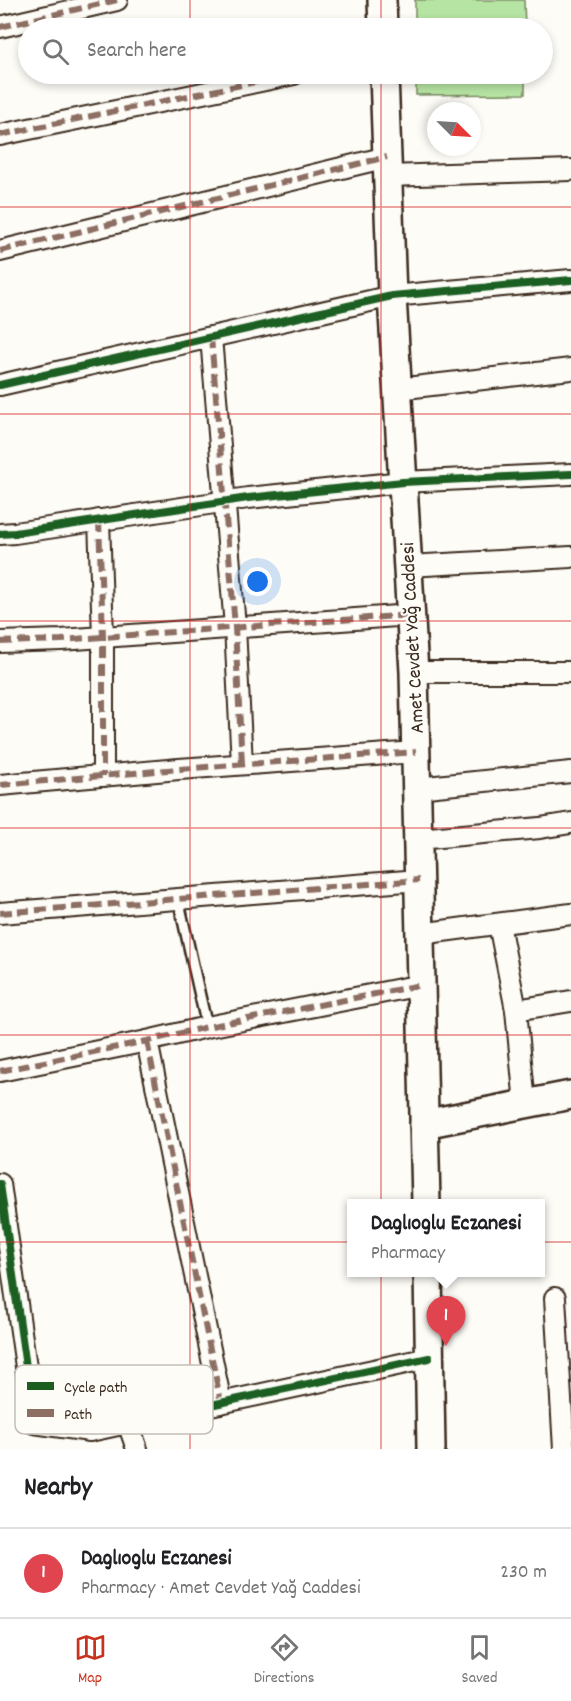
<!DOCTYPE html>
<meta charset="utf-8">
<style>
body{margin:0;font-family:Dekko,sans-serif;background:#f6f6f6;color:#202124}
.compass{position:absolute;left:427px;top:102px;width:54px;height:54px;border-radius:50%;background:#fff;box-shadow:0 3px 9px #0003;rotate:114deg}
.you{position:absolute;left:258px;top:582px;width:21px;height:21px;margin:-15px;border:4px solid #fff;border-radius:50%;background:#1a73e8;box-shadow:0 0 0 9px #1a73e833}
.badge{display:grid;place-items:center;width:39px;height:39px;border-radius:50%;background:#c8321e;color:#fff;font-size:20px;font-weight:700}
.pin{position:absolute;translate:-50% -50px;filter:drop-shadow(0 2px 3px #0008)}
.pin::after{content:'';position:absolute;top:32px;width:21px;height:18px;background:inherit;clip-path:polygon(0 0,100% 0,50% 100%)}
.popup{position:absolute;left:347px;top:1199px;width:198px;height:78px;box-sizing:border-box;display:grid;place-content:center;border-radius:0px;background:#fff;filter:drop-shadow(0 2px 4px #0005);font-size:20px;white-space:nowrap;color:#757577}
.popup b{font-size:22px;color:#202124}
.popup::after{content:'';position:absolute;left:50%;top:100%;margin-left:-12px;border:12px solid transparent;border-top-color:#fff}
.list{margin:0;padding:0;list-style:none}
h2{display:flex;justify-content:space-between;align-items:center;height:78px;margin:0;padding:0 24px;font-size:26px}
h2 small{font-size:20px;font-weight:400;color:#757577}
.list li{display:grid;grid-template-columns:39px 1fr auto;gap:18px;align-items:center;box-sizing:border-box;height:90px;padding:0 24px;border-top:2px solid #e0e0e0}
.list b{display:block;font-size:22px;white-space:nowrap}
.list p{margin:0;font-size:20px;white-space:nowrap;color:#757577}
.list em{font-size:20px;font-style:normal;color:#757577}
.icon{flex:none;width:33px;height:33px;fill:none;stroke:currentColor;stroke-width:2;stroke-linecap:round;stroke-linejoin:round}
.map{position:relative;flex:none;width:571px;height:1449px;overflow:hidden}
.search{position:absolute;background:#fff;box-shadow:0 3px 9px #0003;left:18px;right:18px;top:18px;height:66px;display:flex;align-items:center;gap:15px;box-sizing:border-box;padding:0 21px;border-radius:33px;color:#757577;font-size:22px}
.sheet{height:168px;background:#fff}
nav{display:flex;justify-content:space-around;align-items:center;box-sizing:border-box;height:84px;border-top:2px solid #e0e0e0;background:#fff;font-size:16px;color:#757577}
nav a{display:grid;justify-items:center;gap:3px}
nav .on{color:#c8321e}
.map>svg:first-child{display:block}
.green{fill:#b6e4a3;stroke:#788760;stroke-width:1.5}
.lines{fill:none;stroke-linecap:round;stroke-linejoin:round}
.lane-casing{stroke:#3b2a1e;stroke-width:14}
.street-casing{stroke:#3b2a1e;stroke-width:24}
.secondary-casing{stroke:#3b2a1e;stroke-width:32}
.lane{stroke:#fdfcf7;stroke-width:9}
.street{stroke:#fdfcf7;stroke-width:20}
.secondary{stroke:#fdfcf7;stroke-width:27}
.quiet{stroke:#8d6e63;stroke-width:6;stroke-dasharray:12 6;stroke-linecap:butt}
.cycleway-casing{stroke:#fdfcf7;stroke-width:11}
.cycleway{stroke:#1b5e20;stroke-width:8}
.grid{fill:none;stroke:#d62828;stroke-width:1.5;stroke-opacity:0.55}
.labels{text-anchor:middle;stroke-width:4.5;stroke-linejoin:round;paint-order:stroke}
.street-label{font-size:20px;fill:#3b2a1e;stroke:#fdfcf7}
.key{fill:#fdfcf7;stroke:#c3bdb6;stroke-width:1.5}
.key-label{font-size:16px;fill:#3b2a1e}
</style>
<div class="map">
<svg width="571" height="1449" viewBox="0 0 571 1449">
<rect width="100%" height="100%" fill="#fdfcf7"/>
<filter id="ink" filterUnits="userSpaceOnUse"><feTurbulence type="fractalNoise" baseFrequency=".0167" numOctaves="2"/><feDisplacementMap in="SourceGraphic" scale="12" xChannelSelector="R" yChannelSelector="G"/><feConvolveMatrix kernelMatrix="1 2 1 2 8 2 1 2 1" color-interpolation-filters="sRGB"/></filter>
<g filter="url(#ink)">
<g class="green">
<polygon points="415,0 524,0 525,28 415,28"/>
<polygon points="416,74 525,74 525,94 416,95"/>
</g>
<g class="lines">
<g class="lane-casing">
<polyline id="lane" points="178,898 207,1027"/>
</g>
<g class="street-casing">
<g id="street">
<polyline points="0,27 117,0"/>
<polyline points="0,135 294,74"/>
<polyline points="388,176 571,170"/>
<polyline points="0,251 387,157"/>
<polyline points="211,337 235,627 242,764"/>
<polyline points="0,385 392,296 571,280"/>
<polyline points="397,389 571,369"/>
<polyline points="99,520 103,637 103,776"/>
<polyline points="0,534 15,533 248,498 403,482 571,474"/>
<polyline points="408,566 571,557"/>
<polyline points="0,642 61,640 411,615"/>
<polyline points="414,672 571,672"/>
<polyline points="0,785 179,769 416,752"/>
<polyline points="417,788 571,772"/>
<polyline points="418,839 540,828 571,823"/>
<polyline points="0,913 419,880"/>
<polyline points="499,924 516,1010 525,1104"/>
<polyline points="420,934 571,914"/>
<polyline points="516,1010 571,1001"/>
<polyline points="147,1041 221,1403"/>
<polyline points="0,1071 147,1041 207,1027 421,985"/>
<polyline points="0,1184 34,1423 90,1431 429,1358"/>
<polyline points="555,1298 564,1449"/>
<polyline points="128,1423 137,1449"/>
</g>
</g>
<g class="secondary-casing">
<g id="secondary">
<polyline points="382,0 383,28"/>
<polyline points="384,74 392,296 414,672 426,1204"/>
<polyline points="424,1124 571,1095"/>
<polyline points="428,1272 431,1449"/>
</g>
</g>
<use href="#lane" class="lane"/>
<use href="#street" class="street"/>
<use href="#secondary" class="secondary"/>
<g class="quiet">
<polyline points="0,27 117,0"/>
<polyline points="0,135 294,74"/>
<polyline points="0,251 387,157"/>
<polyline points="211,337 235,627 242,764"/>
<polyline points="99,520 103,637 103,776"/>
<polyline points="0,642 61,640 411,615"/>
<polyline points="0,785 179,769 416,752"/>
<polyline points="0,913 419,880"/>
<polyline points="147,1041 221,1403"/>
<polyline points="0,1071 147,1041 207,1027 421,985"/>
</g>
<g class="cycleway-casing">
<g id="cycleway">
<polyline points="0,385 392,296 571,280"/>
<polyline points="0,534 15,533 248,498 403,482 571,474"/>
<polyline points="0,1184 34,1423 90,1431 429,1358"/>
</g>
</g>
<use href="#cycleway" class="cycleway"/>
</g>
</g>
<path class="grid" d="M 190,0 L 190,28M 381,0 L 381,28M 190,74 L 190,1449M 381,74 L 381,1449M 0,207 L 571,207M 0,414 L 571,414M 0,621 L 571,621M 0,828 L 571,828M 0,1035 L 571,1035M 0,1242 L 571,1242"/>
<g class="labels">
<g class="street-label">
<text transform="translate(411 638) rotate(-93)" y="7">Amet Cevdet Yağ Caddesi</text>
</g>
</g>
<rect x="15" y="1365" width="198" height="69" rx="9" class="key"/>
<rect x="27" y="1382" width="27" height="8" fill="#1b5e20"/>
<rect x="27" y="1409" width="27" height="8" fill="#8d6e63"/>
<g class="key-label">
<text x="64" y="1392">Cycle path</text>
<text x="64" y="1419">Path</text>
</g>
</svg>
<svg class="compass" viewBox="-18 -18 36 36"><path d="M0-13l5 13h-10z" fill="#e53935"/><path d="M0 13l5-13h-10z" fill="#757577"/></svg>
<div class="you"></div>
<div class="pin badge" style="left:446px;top:1346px;background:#e0444e">1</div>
<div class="popup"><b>Daglıoglu Eczanesi</b>Pharmacy</div>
<div class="search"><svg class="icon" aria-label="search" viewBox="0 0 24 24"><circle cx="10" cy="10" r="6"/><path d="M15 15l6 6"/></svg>Search here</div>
</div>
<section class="sheet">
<h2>Nearby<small></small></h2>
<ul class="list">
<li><span class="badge" style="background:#e0444e">1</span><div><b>Daglıoglu Eczanesi</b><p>Pharmacy · Amet Cevdet Yağ Caddesi</p></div><em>230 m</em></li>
</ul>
</section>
<nav>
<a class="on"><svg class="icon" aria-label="map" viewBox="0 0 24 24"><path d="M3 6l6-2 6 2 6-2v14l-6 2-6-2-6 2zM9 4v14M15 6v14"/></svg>Map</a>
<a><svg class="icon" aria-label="directions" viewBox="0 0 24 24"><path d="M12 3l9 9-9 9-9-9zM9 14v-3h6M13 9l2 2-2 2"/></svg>Directions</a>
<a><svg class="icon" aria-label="saved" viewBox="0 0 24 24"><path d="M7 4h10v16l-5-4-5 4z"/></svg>Saved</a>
</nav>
